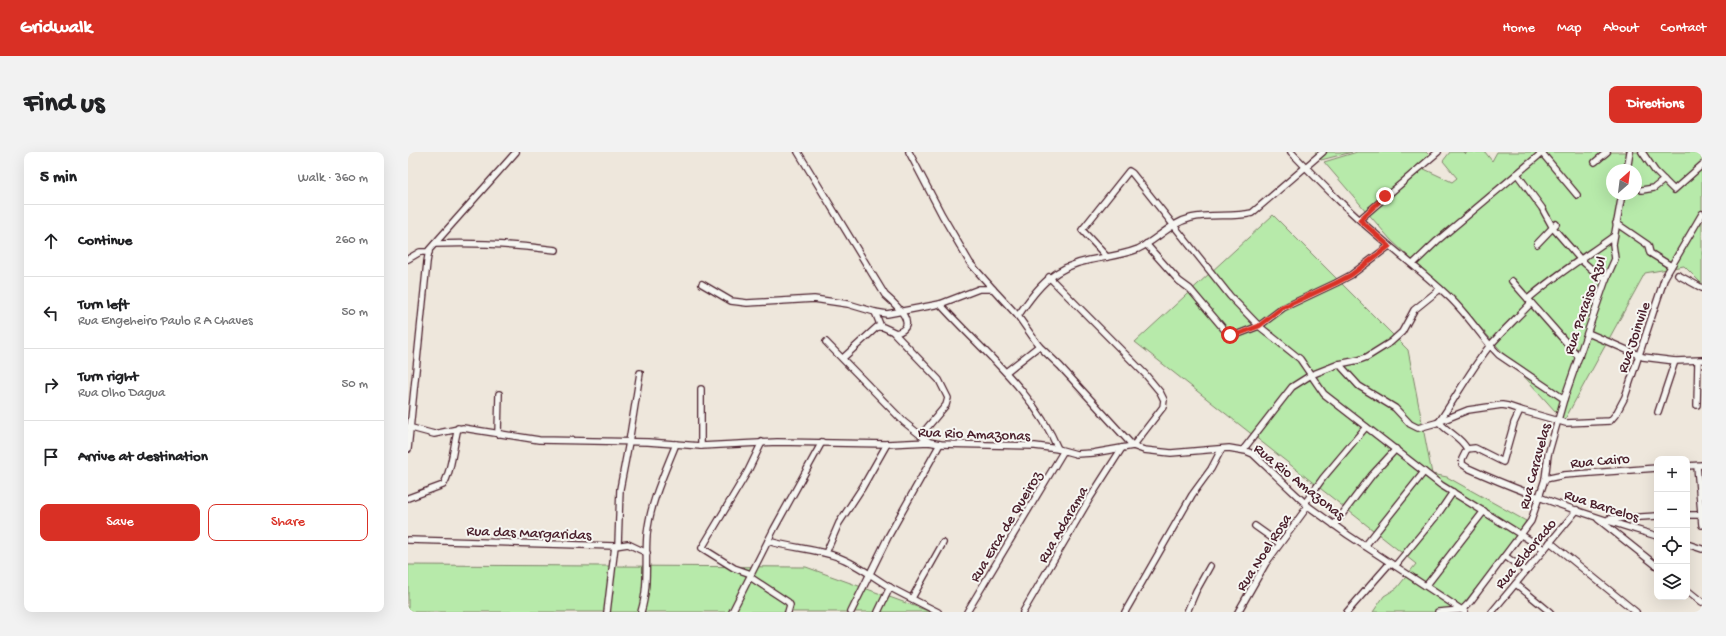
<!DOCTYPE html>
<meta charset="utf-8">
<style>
body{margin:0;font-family:"Gochi Hand",sans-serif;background:#f2f2f2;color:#202124}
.controls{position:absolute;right:12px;bottom:12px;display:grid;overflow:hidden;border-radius:8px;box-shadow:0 4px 16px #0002}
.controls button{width:36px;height:36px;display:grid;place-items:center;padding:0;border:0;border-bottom:1px solid #e0e0e0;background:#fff;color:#202124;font:20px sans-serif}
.compass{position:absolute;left:1198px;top:12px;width:36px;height:36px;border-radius:50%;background:#fff;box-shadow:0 4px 16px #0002;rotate:28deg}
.stop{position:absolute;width:12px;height:12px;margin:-9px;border:3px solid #d93025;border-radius:50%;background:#fff}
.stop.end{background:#d93025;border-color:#fff;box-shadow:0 1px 4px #0008}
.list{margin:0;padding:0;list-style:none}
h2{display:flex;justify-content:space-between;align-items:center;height:52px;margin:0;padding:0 16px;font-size:17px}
h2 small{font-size:13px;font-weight:400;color:#757577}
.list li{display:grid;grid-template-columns:26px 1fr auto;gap:12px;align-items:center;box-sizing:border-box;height:72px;padding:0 16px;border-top:1px solid #e0e0e0}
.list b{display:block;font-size:15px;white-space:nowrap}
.list p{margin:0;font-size:13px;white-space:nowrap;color:#757577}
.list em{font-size:13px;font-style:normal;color:#757577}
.actions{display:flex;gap:8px;padding:12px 16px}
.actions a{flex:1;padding:9px 0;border:1px solid #d93025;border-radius:8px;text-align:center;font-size:14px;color:#d93025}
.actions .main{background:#d93025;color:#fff}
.icon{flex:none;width:22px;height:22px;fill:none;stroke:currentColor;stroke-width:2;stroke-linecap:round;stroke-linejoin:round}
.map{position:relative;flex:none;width:1294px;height:460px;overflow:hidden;border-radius:8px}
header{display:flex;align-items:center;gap:24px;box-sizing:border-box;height:56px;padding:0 20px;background:#d93025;color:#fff}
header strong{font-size:19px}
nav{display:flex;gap:22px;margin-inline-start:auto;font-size:14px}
.intro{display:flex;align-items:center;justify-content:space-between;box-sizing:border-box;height:96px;padding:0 24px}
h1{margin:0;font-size:28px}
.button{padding:10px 18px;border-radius:8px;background:#d93025;color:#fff;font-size:14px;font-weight:700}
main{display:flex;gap:24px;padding:0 24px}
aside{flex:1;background:#fff;border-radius:8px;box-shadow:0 4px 16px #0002}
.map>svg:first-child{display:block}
.green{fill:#b7eaaa;stroke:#80846a;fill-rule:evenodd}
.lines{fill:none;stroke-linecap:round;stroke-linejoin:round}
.minor-casing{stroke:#4a1f2b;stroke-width:8}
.minor{stroke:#f6f6f2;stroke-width:5.5}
.route{stroke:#d93025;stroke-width:5}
.labels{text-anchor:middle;stroke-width:4;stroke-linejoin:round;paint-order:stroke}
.street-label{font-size:15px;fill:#4a1f2b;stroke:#f6f6f2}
</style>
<header>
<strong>Gridwalk</strong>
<nav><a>Home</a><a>Map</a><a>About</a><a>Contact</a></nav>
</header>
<div class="intro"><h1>Find us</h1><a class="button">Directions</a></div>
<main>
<aside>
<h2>5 min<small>Walk · 360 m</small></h2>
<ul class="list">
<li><svg class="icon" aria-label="ahead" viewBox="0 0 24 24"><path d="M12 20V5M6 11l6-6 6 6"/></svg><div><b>Continue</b></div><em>260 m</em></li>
<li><svg class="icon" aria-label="left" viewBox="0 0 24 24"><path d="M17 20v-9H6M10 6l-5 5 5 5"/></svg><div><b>Turn left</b><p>Rua Engeheiro Paulo R A Chaves</p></div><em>50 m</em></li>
<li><svg class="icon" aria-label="right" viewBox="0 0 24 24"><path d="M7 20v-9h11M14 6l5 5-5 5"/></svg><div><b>Turn right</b><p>Rua Olho Dagua</p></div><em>50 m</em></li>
<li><svg class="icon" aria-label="arrive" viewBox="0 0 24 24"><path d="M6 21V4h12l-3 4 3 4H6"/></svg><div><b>Arrive at destination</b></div></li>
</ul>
<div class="actions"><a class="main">Save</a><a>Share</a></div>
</aside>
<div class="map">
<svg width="1294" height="460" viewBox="0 0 1294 460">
<rect width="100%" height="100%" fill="#eee7dc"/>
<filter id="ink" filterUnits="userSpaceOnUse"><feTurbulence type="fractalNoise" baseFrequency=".025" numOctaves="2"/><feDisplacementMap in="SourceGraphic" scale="8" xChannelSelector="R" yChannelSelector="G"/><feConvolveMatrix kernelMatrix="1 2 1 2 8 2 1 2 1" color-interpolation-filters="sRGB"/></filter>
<g filter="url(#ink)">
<g class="green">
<polygon points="907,0 944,0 913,8"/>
<path d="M 949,0 L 1018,0 L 1022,4 L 1012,15 L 1044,30 L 1049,26 L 1035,9 L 1042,0 L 1056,0 L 1058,2 L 1059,0 L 1077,0 L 1084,9 L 1089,0 L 1294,0 L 1294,132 L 1276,114 L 1237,121 L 1156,269 L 1055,156 L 982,87 L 916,10 ZM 1204,18 L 1228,18 L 1228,42 L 1204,42 Z"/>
<polygon points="865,63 1000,198 1024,322 1039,325 1118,369 1102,394 1052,456 1056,460 965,460 976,444 989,436 1008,412 727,190"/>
<polygon points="0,413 398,415 523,460 0,460"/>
</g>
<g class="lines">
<g class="minor-casing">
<g id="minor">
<path d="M 390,0 L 477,143 C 486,151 513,174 488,181 L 475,175 L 469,175 L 435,206"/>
<polyline points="501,0 534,63 562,111 585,137"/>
<path d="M 883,0 C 911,29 939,58 970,84 C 993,104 1017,122 1039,143 C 1059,161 1072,184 1091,203 L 1156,247"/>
<polyline points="1234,0 1247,19 1266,38 1294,13"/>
<polyline points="1134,1 1169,43"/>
<polyline points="1187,10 1199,0"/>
<polyline points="1219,18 1222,0"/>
<polyline points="1109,22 1134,56 1145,76 1173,108 1188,121 1198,127"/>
<polyline points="1234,38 1246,36 1256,28"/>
<polyline points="952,67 1030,0"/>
<polyline points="1208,71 1240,93 1242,101 1263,114"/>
<path d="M 27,92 C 68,90 108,93 148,98"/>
<polyline points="738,92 771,129 782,137 820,182 825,184 851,174 875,156 928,131 943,123 981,94"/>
<polyline points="1129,92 1148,72"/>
<polyline points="699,105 674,78 721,19 724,21 822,144 851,174 892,207 916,242 1033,333 1136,397"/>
<polyline points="0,107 12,100 21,100"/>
<polyline points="1005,112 1029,89 1135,0"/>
<polyline points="1270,123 1294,136"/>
<polyline points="1104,129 1171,205"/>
<polyline points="294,132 323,149 339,151 406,147 440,152 467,160 479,162 532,152 571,137 585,137 610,164 631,194 652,214 725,294 755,255 756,248 752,240 737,222 641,125"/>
<path d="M 1120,147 C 1147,123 1177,105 1206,84"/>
<path d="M 1123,151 C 1109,166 1093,180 1080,196 C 1062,219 1048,245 1031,270 C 1039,280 1053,285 1059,297 L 1054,307 L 1054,312 L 1060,316 C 1121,344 1185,365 1249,384"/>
<path d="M 532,152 C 573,198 626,239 650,297"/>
<polyline points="467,160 473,175"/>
<path d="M 610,164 C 630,134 646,115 682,108 C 698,105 715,103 730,97 C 749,88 762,71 783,66 C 803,61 824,66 844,61 L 915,0"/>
<polyline points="486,181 531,228 540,246 538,253 513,283"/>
<polyline points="1180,181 1235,205 1267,209 1294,208"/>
<polyline points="418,190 496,270 521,290"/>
<polyline points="931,212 951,234 987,256 1002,272 1010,276 1028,271 1060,258 1094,253 1100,254 1112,258 1158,271 1202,269 1208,262 1217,245 1257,125 1294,62"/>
<polyline points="598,220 631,194"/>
<polyline points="293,237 293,294"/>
<polyline points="1289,253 1290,209"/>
<polyline points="1250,260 1267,209"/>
<polyline points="0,275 26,282 55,276 131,288 240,290 293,294 369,290 479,292 521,290 532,292 627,294 650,297 668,302 685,301 725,294 736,298 763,301 821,296 838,299 845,302 900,354 940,383 1057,460"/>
<polyline points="90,282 91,242"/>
<polyline points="0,297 19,110 21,98 108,0"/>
<polyline points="1059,297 1067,296 1095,310 1106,271 1112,258"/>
<polyline points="835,298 884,235 903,223 931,212 951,208 959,205 983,190 994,180 1006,158 1032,137"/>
<polyline points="1279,314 1294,313"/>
<polyline points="1289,314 1294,373"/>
<polyline points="1137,327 1156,323 1249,316"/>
<path d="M 0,346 L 35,333 C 43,323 46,290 50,276"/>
<polyline points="897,351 915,326 958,275"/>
<polyline points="1279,363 1294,363"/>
<polyline points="1190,367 1249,414"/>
<polyline points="1201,367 1249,364"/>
<polyline points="926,373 964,323 988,297"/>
<polyline points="847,374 871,391"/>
<polyline points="0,388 207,394 220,392 239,401"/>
<path d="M 360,389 C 383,396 409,397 430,405 C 449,412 465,425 483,436 C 498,444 514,452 530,460"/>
<polyline points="1142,390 1228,460"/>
<polyline points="1279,392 1294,397"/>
<polyline points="210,393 212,337 221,290 232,221"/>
<polyline points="957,394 1016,320"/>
<polyline points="418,401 431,371 454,336 479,292"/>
<polyline points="1097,404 1118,419"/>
<polyline points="987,414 1030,362 1045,340"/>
<polyline points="343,422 326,416 294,396 340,319 354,290"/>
<polyline points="342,425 380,450 382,453 380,460"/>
<polyline points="1108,432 1142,460"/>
<polyline points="1018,434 1076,359"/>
<polyline points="1279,438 1294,450"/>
<polyline points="504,446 535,391"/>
<polyline points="1054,458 1062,450 1123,369 1137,327 1140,303 1156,247 1198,127 1207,107 1205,92 1214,42"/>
<polyline points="199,460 207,394"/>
<path d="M 233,460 C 241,434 237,409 239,383 C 242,351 256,322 268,292"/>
<polyline points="324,460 366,377 414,290"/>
<polyline points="443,460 480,385 532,292"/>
<polyline points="470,460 482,435"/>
<polyline points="559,460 655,300"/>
<polyline points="615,460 682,346 714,296"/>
<polyline points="717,460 784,343 803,317 813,298"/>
<polyline points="779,460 788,439 802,414"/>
<polyline points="830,460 858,411 900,354"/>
<polyline points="939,460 982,411"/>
<polyline points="1030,460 1053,458"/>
<polyline points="1084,460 1169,358"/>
</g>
</g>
<use href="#minor" class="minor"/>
</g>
</g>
<g class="lines" filter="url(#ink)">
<polyline class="route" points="822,183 825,184 851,174 874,156 928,131 943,123 981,94 952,68 977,44"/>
</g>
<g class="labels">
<g class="street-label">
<text transform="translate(1176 153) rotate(-71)" y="5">Rua Paraiso Azul</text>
<text transform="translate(1225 185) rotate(-71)" y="5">Rua Joinvile</text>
<text transform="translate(566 281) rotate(2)" y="5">Rua Rio Amazonas</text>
<text transform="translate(1192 308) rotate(-5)" y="5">Rua Cairo</text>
<text transform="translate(1126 314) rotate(-75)" y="5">Rua Caravelas</text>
<text transform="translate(892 329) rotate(39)" y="5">Rua Rio Amazonas</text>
<text transform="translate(1194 353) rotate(18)" y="5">Rua Barcelos</text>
<text transform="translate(654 372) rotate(-60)" y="5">Rua Adarama</text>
<text transform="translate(597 374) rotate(-59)" y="5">Rua Erca de Queiroz</text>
<text transform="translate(121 380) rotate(2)" y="5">Rua das Margaridas</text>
<text transform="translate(855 400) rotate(-57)" y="5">Rua Noel Rosa</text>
<text transform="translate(1117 401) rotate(-50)" y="5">Rua Eldorado</text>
</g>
</g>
</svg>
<div class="controls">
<button>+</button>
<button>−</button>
<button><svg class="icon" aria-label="locate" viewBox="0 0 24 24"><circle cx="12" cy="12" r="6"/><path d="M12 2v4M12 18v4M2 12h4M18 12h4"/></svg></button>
<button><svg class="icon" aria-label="layers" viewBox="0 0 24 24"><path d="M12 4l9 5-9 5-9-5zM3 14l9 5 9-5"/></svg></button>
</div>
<svg class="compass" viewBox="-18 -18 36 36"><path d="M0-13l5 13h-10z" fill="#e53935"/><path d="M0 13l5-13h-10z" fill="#757577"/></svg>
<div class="stop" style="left:822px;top:183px"></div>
<div class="stop end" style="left:977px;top:44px"></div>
</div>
</main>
